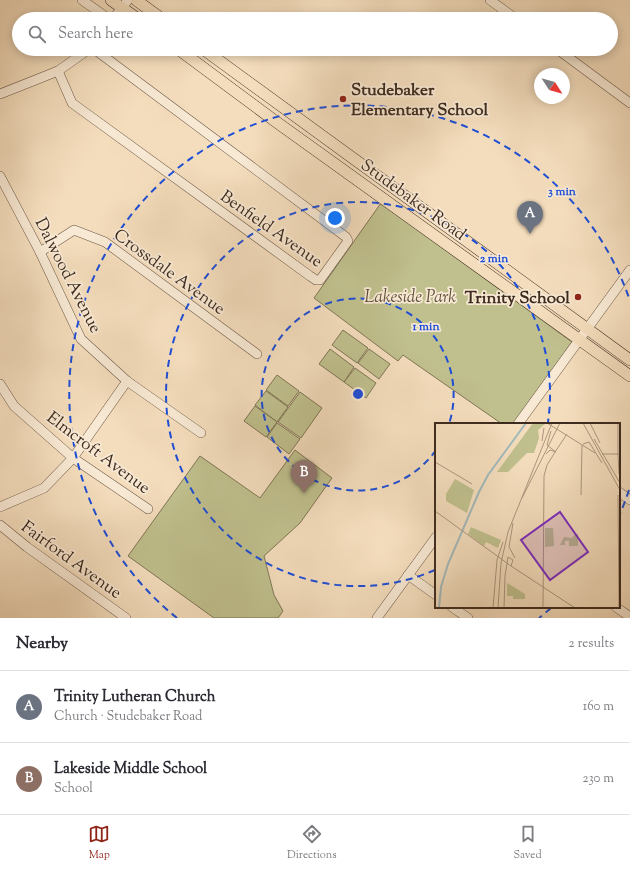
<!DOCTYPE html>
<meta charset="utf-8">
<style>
body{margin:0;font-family:"Sorts Mill Goudy",serif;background:#f7f7f7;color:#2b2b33}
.compass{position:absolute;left:534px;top:68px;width:36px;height:36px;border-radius:50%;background:#fff;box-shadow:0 2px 10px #0003;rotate:126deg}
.you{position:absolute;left:335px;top:218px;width:14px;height:14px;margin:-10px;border:3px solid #fff;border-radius:50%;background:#1a73e8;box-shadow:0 0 0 6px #1a73e833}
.badge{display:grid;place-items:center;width:26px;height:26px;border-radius:50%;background:#8f2418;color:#fff;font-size:13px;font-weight:700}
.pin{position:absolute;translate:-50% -33px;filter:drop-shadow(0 1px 2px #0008)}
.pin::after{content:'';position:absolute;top:21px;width:14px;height:12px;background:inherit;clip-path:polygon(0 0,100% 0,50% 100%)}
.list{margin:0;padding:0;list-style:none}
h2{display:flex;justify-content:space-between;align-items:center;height:52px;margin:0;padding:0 16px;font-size:17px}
h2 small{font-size:13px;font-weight:400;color:#7c7c81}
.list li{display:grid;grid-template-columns:26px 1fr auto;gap:12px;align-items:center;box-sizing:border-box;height:72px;padding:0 16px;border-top:1px solid #e1e1e2}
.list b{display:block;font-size:15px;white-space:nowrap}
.list p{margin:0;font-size:13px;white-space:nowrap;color:#7c7c81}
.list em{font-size:13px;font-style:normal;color:#7c7c81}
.icon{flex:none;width:22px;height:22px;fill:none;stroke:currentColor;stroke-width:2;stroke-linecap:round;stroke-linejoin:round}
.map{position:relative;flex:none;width:630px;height:618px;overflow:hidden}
.search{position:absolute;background:#fff;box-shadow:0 2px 10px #0003;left:12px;right:12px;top:12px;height:44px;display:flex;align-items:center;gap:10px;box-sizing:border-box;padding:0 14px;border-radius:22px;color:#7c7c81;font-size:15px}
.sheet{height:196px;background:#fff}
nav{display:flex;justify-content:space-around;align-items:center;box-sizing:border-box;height:56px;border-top:1px solid #e1e1e2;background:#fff;font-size:11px;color:#7c7c81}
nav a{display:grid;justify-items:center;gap:2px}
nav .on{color:#8f2418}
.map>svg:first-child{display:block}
.green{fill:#c0c08e;stroke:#7f7656}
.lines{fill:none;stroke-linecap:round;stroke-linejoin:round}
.minor-casing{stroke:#6c5846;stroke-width:10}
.major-casing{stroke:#3e2b1f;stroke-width:12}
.minor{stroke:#f8e9d4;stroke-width:9}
.major{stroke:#f4ddbd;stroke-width:11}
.ring{fill:none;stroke:#1d4ed8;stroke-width:2;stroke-dasharray:7 5}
.poi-dot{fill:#8f2418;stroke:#f8e9d4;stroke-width:1.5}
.labels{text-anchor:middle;stroke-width:3.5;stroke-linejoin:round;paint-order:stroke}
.poi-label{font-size:17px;font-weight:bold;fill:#3e2b1f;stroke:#f8e9d4;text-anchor:start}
.street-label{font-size:17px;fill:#3e2b1f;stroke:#f8e9d4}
.park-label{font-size:17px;font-style:italic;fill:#5e503b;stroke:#f8e9d4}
.inset-river{fill:none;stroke:#a1b9bc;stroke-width:2}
.inset-road{fill:none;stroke:#ab967e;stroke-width:1}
.view{fill:#7b2cbf;fill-opacity:0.15;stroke:#7b2cbf;stroke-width:2}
.inset-edge{fill:none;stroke:#3e2b1f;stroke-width:2}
.centre{fill:#1d4ed8;stroke:#f8e9d4;stroke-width:2}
.ring-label{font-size:12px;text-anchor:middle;font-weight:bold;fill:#1d4ed8;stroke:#f8e9d4;stroke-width:3.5;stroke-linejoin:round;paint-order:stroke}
</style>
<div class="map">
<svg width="630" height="618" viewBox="0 0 630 618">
<rect width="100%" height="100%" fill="#f4ddbd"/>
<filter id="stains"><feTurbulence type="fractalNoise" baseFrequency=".005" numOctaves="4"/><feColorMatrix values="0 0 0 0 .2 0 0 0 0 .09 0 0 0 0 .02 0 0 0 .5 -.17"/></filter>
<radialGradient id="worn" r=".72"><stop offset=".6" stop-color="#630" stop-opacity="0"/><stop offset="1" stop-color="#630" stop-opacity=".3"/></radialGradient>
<g class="green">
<polygon points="381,203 572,342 513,424 502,424 403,355 398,361 314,298"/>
<polygon points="343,330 368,348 357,363 332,345"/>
<polygon points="330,349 354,367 344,382 319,364"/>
<polygon points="369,349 390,364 379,379 358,363"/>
<polygon points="355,368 376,383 366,398 344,382"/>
<polygon points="277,375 299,391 288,406 266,390"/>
<polygon points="266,391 288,407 277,422 255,405"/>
<polygon points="300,392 322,408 301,438 278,422"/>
<polygon points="255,406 277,422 266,437 244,421"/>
<polygon points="277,423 300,439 289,454 267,437"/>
<polygon points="295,450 332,478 300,523 264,556 274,595 283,611 278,618 214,618 128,556 200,456 260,498"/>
</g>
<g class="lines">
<g class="minor-casing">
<g id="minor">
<polyline points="82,0 109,19"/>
<polyline points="490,0 516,19"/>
<polyline points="113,19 128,0"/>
<polyline points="557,49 630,103"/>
<polyline points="58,71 72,103 310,276 316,280 320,280 348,241 346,237 94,49"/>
<polyline points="0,94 58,71 89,49"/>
<polyline points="0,176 40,252 81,339 127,381 201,433"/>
<polyline points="40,252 74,230 105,242 257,354"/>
<polyline points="0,384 14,406 73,458 148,509"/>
<polyline points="518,424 630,270"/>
<polyline points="619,492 630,500"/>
<polyline points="0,507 44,488 73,458 127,381"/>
<polyline points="0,525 27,547 126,618"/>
<polyline points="408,575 436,595"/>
<polyline points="452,607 468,618"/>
<polyline points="616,607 630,617"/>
<polyline points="377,618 436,537"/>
</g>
</g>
<g class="major-casing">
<g id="major">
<polyline points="111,0 138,19"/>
<polyline points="136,0 162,19"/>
<polyline points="178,49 275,121 630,376"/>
<polyline points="203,49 630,360"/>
</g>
</g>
<use href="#minor" class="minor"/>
<use href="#major" class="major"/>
</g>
<g class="ring">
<path d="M436 450A96 96 0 1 1 449 424"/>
<path d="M435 570A192 192 0 1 1 548 422"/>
<path d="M629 490A288 288 0 0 1 619 516M551 608A288 288 0 0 1 539 618M177 618A288 288 0 1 1 629 298"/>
</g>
<g class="poi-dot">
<circle cx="343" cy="99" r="4"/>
<circle cx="578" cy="297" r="4"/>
</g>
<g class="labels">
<g class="poi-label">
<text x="351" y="95">Studebaker<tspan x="351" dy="20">Elementary School</tspan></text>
<text x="570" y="303" text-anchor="end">Trinity School</text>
</g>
<g class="street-label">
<text transform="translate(414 199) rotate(36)" y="6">Studebaker Road</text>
<text transform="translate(272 228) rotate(35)" y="6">Benfield Avenue</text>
<text transform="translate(170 271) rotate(36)" y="6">Crossdale Avenue</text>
<text transform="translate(69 275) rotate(63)" y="6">Dalwood Avenue</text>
<text transform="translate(99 452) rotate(37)" y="6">Elmcroft Avenue</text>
<text transform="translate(72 559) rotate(36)" y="6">Fairford Avenue</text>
</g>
<g class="park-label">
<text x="410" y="302">Lakeside Park</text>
</g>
</g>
<g transform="translate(435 423)">
<rect width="185" height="185" fill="#f4ddbd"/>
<path d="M 98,0 L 110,1 L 103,7 L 104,15 L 99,30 L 92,30 L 73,49 L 62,49 ZM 20,56 L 39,67 L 32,90 L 11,78 L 11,71 ZM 36,104 L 66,117 L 63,125 L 51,119 L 49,123 L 33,111 ZM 110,105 L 118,105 L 119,123 L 110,124 ZM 140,111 L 143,111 L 143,123 L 134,123 L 134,118 L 130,118 L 130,122 L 125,122 L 129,114 L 137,115 ZM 72,160 L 90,171 L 90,176 L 78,176 L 78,173 L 72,173 Z" fill="#c0c08e"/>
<path class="inset-river" d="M 4,185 L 6,164 L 13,141 L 44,69 L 53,52 L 91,0"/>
<path class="inset-road" d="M 112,0 L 160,30M 148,0 L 185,67M 155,0 L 165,20M 183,0 L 183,31M 159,16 L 185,60M 107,18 L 109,5M 148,21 L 154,19 L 167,40M 122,26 L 132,11M 111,31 L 115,27 L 121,29 L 112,22 L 116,8M 167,31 L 185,31M 183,31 L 184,51M 0,39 L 37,61M 146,72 L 147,22M 183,72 L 184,185M 87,75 L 125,0M 0,88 L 76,143 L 140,185M 78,100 L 74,124 L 80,135M 58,185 L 62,137 L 68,119M 63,185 L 66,140 L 73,109 L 117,0M 69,185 L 70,153 L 73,134 L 78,137 L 76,143M 108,185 L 109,53 L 112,42 L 122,26"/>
<path class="view" d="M 125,89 L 153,129 L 115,157 L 86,117 Z"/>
<rect width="185" height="185" class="inset-edge"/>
</g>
<circle cx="358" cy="394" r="6" class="centre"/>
<g class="ring-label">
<text x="562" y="195">3 min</text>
<text x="494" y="262">2 min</text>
<text x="426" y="330">1 min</text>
</g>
<rect width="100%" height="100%" filter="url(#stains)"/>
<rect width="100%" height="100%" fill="url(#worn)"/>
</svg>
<svg class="compass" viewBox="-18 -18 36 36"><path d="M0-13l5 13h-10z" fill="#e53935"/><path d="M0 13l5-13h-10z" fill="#7c7c81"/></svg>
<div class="you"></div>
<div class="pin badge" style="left:530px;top:234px;background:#6b7280">A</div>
<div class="pin badge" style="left:304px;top:493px;background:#8d6e63">B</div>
<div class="search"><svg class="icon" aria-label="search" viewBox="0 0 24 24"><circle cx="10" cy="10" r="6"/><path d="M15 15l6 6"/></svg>Search here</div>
</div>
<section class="sheet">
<h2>Nearby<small>2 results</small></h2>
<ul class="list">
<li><span class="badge" style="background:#6b7280">A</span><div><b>Trinity Lutheran Church</b><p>Church · Studebaker Road</p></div><em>160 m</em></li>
<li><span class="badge" style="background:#8d6e63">B</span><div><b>Lakeside Middle School</b><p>School</p></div><em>230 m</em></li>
</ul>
</section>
<nav>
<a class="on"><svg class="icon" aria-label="map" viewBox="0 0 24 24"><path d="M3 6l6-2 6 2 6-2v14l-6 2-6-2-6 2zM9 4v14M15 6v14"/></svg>Map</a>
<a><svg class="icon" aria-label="directions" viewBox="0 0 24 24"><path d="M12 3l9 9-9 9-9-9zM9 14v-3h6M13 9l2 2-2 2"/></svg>Directions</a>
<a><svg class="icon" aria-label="saved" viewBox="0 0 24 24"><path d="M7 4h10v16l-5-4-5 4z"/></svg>Saved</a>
</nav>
